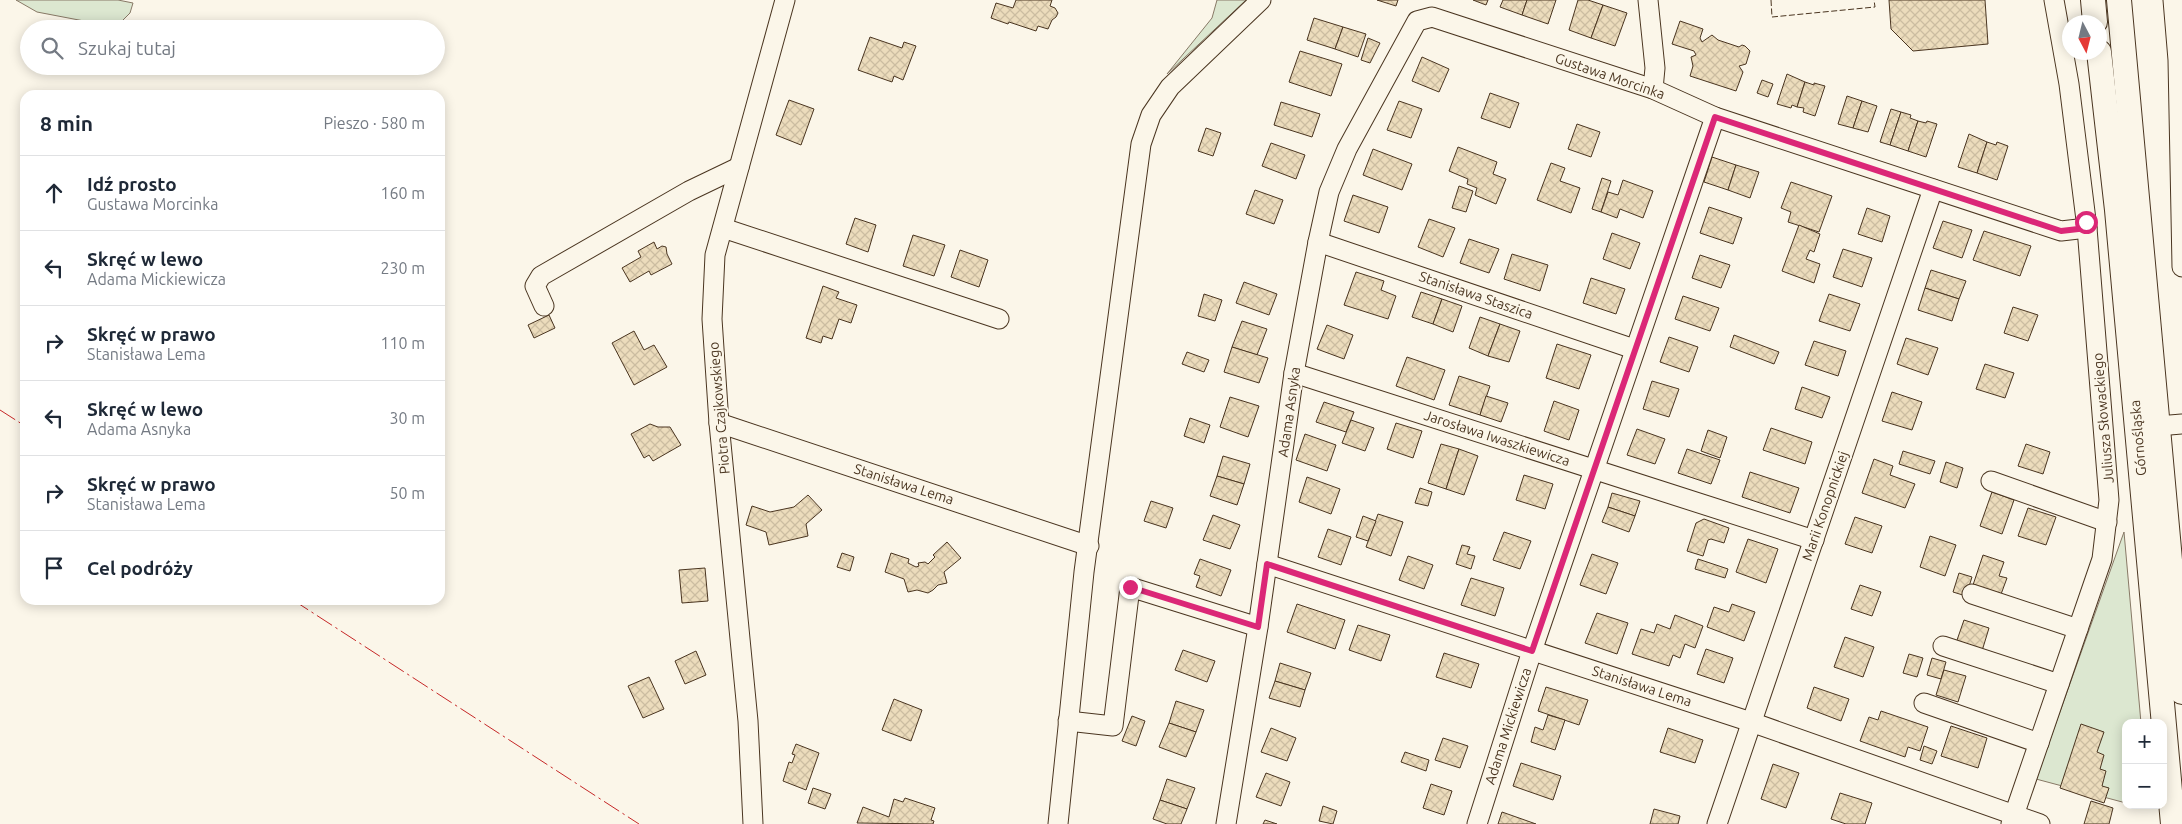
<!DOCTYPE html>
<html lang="pl">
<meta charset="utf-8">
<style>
body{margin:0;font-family:Ubuntu,sans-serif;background:#f6f6f7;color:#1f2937}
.controls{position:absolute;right:15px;bottom:15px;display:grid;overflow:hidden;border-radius:10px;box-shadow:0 2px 12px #0003}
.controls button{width:45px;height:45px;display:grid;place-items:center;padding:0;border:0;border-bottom:1px solid #e0e1e3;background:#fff;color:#1f2937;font:25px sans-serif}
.compass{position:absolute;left:2062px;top:15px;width:45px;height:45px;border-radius:50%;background:#fff;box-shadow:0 2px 12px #0003;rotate:173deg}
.stop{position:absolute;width:15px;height:15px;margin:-11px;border:4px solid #db2777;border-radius:50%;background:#fff}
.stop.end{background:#db2777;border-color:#fff;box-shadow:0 1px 5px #0008}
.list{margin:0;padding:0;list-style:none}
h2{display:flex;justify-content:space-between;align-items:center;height:65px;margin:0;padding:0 20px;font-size:21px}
h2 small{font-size:16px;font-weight:400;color:#747a83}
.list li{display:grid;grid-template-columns:32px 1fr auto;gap:15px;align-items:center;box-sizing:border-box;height:75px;padding:0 20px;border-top:1px solid #e0e1e3}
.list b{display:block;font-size:19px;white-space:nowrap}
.list p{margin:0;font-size:16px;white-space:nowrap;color:#747a83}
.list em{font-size:16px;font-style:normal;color:#747a83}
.icon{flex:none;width:28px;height:28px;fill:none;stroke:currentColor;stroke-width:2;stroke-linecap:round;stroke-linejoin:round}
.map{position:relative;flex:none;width:2182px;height:824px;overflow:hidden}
.search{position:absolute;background:#fff;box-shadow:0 2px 12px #0003;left:20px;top:20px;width:425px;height:55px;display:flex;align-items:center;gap:12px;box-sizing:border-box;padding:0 18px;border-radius:28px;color:#747a83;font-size:19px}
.panel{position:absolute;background:#fff;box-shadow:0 2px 12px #0003;left:20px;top:90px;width:425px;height:515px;border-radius:15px}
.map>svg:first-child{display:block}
.grass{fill:#dce7d0;stroke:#887966}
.building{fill:url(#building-cross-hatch);stroke:#4a3520}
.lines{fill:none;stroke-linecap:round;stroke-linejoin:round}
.minor-casing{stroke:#4a3520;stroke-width:21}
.major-casing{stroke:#4a3520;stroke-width:26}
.minor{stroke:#fbf6e9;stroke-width:19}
.major{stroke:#fbf6e9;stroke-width:24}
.fence{stroke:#4a3520;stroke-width:1;stroke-dasharray:6 2.5;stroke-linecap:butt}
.power{stroke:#c62828;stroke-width:1;stroke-dasharray:18 4 2.5 4;stroke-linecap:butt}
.route{stroke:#db2777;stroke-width:6}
.labels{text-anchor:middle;stroke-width:4;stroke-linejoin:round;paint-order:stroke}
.street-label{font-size:14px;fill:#4a3520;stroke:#fbf6e9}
</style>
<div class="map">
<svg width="2182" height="824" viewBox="0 0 2182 824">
<defs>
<pattern id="building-cross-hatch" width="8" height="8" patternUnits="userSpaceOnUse" patternTransform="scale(1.25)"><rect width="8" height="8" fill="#ecdcbc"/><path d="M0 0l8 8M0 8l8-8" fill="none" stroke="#ccbda1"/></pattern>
</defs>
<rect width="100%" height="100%" fill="#fbf6e9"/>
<g class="grass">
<polygon points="16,0 118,0 133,3 130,13 121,22 105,25 37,12"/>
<polygon points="1217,0 1246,0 1167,74 1212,18"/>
<polygon points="2124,532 2141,723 2126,723 2126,803 2036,779"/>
</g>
<g class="building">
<polygon points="1016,0 1052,0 1050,6 1055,8 1058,13 1056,17 1052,20 1048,29 1038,26 1036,31 1009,22 1008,24 991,18 996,3 1013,8"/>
<polygon points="1377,0 1398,0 1396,6"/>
<polygon points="1473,0 1488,0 1486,5"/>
<polygon points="1503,0 1527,0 1522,15 1500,7"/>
<polygon points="1527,0 1556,0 1548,24 1522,15"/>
<polygon points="1578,0 1588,0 1603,5 1591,38 1569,30"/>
<polygon points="1889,0 1985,0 1988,44 1913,51 1891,29"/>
<polygon points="1603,5 1627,13 1615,46 1591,38"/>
<polygon points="1314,18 1343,27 1335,49 1307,40"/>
<polygon points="1680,21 1703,29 1700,38 1702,42 1712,35 1718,40 1739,47 1742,45 1745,46 1750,51 1746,64 1739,66 1743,72 1736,91 1690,76 1693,66 1691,57 1696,55 1694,51 1672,44"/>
<polygon points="1343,27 1366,34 1358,57 1335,49"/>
<polygon points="870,37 902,48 904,42 916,46 903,80 894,76 892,82 858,70"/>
<polygon points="1368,38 1380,43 1370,63 1361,60"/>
<polygon points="1300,51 1342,64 1331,96 1289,82"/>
<polygon points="1422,57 1449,69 1439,92 1412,81"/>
<polygon points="1787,74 1805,82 1797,107 1792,105 1791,108 1777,104"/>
<polygon points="1762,80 1773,84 1768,97 1757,93"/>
<polygon points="1805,82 1814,85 1814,83 1825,86 1815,116 1803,112 1804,108 1797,107"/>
<polygon points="1490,93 1519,103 1510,128 1481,118"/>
<polygon points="1847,96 1862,101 1853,128 1838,124"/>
<polygon points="789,100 814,109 801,145 776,135"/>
<polygon points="1399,101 1422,109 1411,138 1387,130"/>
<polygon points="1862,101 1877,106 1868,132 1853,128"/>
<polygon points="1281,102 1320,114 1312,137 1274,125"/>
<polygon points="1891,109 1901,112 1890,145 1880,142"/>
<polygon points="1901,112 1911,115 1910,118 1918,121 1908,151 1890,145"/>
<polygon points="1918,121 1926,123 1927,121 1937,124 1926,157 1908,151"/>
<polygon points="1577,124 1600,132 1591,157 1568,149"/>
<polygon points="1206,128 1221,133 1213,156 1198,151"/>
<polygon points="1969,134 1987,142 1977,173 1958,167"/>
<polygon points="1987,142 1996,145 1997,142 2008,146 1997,180 1977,173"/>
<polygon points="1271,143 1305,155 1296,179 1262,166"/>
<polygon points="1458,147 1497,162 1493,174 1506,179 1496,204 1475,195 1477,188 1467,184 1468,179 1449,171"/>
<polygon points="1373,149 1412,164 1402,190 1363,175"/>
<polygon points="1712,157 1736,165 1728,190 1704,182"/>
<polygon points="1551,163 1565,168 1560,181 1580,188 1571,213 1537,200"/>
<polygon points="1736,165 1759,172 1750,198 1728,190"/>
<polygon points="1602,178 1611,181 1601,212 1592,209"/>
<polygon points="1623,180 1653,191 1643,218 1620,209 1617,218 1601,212 1608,192 1618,195"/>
<polygon points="1791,182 1832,196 1819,232 1788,222 1791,212 1781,208"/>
<polygon points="1459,186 1473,191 1466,212 1452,208"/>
<polygon points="1255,190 1283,200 1274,224 1246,214"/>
<polygon points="1353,195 1388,207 1379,233 1344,221"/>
<polygon points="1709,207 1742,218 1733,244 1700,233"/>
<polygon points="1867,208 1890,216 1882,242 1858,234"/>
<polygon points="855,218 876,225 868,252 846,244"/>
<polygon points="1429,219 1455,228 1443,257 1418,247"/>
<polygon points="1943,221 1972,230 1962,258 1933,248"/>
<polygon points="1799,225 1820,234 1814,252 1810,250 1806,259 1820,264 1814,283 1782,271"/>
<polygon points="1984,231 2031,246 2020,276 1973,260"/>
<polygon points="1612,233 1640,243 1630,269 1603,259"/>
<polygon points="913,235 945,245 934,276 903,266"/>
<polygon points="1469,239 1499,249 1489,273 1460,263"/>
<polygon points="654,242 657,249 662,246 666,247 667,254 672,264 651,275 649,271 630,282 622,268 641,257 638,251"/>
<polygon points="1843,249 1872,258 1862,287 1833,277"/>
<polygon points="960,250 988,260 979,287 951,277"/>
<polygon points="1512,254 1548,265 1540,291 1504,279"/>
<polygon points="1700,255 1730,265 1721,288 1692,278"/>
<polygon points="1931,270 1966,281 1959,299 1925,288"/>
<polygon points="1356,272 1384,281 1381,290 1396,296 1388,319 1344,305"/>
<polygon points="1591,278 1625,289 1616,314 1583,303"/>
<polygon points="1244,282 1277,294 1269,315 1236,303"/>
<polygon points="823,286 839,292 836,298 857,305 851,323 839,319 832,339 823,336 821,343 806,338"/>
<polygon points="1925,288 1959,299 1952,321 1918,310"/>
<polygon points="1421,292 1442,299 1433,324 1412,317"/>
<polygon points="1204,294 1222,300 1215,321 1198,316"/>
<polygon points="1829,294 1860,304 1850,331 1819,321"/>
<polygon points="1683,296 1719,308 1710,331 1675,319"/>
<polygon points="1442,299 1462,306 1453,332 1433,324"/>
<polygon points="2013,307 2038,315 2028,341 2004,333"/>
<polygon points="549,315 555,328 534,338 528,325"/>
<polygon points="1480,317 1500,324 1488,356 1469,348"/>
<polygon points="1242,321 1267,329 1257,355 1232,347"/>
<polygon points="1500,324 1520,331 1509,362 1488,356"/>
<polygon points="1327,325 1353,335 1344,359 1317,349"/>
<polygon points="634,331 644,350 654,345 667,367 634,385 612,343"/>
<polygon points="1734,335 1779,352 1774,364 1730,347"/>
<polygon points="1669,337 1698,347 1689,372 1660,362"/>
<polygon points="1906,338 1938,348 1928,375 1897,364"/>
<polygon points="1814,341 1846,351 1838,376 1805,365"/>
<polygon points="1557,344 1591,355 1579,389 1546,378"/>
<polygon points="1232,347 1268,358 1259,383 1224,372"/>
<polygon points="1187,352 1209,360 1204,372 1182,364"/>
<polygon points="1407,357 1445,370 1434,400 1396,386"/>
<polygon points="1985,364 2014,373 2005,398 1976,389"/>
<polygon points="1459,376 1490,386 1480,415 1449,405"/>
<polygon points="1652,381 1679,389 1669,417 1643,409"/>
<polygon points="1802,387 1830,397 1822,418 1795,409"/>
<polygon points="1892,392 1922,402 1912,430 1882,421"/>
<polygon points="1486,396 1508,403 1501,422 1480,415"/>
<polygon points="1230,397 1259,406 1248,437 1220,427"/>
<polygon points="1554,401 1579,410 1569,440 1544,431"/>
<polygon points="1324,402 1354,412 1346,432 1316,422"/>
<polygon points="1190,418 1210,425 1204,443 1184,436"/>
<polygon points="1351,420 1374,428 1365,451 1342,443"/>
<polygon points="1396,423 1422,431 1413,458 1387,449"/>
<polygon points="650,424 658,427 670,427 681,445 653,461 649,455 644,458 631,434"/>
<polygon points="1771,428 1812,442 1805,464 1763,450"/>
<polygon points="1637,429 1665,439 1655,464 1627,455"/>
<polygon points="1708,430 1727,437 1720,458 1701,451"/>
<polygon points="1305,434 1336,445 1327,471 1296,460"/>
<polygon points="1441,444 1459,449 1446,489 1428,483"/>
<polygon points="2026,444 2050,452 2043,474 2018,466"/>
<polygon points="1459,449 1478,456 1464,495 1446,489"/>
<polygon points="1687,449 1720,460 1711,484 1678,473"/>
<polygon points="1903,451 1935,461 1930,474 1899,464"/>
<polygon points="1223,456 1250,464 1244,484 1217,476"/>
<polygon points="1874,459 1893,466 1890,475 1915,484 1905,508 1862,493"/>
<polygon points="1946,462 1963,468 1957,488 1940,482"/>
<polygon points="1750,472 1799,488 1790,513 1742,497"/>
<polygon points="1524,475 1553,484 1545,509 1516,500"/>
<polygon points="1217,476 1244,484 1237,505 1210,496"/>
<polygon points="1307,477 1340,489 1331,514 1299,502"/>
<polygon points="1420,488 1432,492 1428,506 1415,503"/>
<polygon points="1992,492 2014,500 2002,534 1980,526"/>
<polygon points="1612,493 1640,501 1635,516 1608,507"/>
<polygon points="808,495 822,510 806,524 808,536 769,545 766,532 746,525 752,506 770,512 794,507"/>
<polygon points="1151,501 1173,508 1166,528 1144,521"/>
<polygon points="1608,507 1635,516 1629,532 1602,522"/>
<polygon points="2028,508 2056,517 2046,545 2018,536"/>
<polygon points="1378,514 1403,522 1391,556 1366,547"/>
<polygon points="1213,515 1240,525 1230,549 1203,540"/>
<polygon points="1363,516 1376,521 1368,541 1356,537"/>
<polygon points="1855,517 1882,526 1872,553 1845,544"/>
<polygon points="1704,519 1729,528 1724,543 1711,539 1708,540 1703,556 1687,551 1696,523"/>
<polygon points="1328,529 1351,537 1341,565 1318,557"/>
<polygon points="1504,532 1531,541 1520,569 1493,560"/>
<polygon points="1930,536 1956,545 1945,576 1920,567"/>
<polygon points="1748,539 1778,549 1766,583 1736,572"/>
<polygon points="947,542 961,558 944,572 947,583 938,585 933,590 928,593 917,590 908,592 904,579 885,572 891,553 909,559 908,563 916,567 919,566 918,563 925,562 928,564 935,557 933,555"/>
<polygon points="1462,545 1470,547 1467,554 1475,556 1471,569 1456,564"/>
<polygon points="842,553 854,557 850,571 837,567"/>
<polygon points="1592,554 1618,563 1606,594 1580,585"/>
<polygon points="1983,555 2004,562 1999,576 2007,578 2000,597 1972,588"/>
<polygon points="1408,556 1433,565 1424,589 1399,580"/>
<polygon points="1200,559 1231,570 1221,596 1196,587 1200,576 1194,574"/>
<polygon points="1698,559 1728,569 1725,578 1695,569"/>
<polygon points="705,568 708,601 682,603 679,570"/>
<polygon points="1959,573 1972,577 1966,596 1953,592"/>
<polygon points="1471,578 1504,588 1495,616 1461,605"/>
<polygon points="1860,585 1881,592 1872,616 1851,609"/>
<polygon points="1297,604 1345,620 1335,649 1287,632"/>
<polygon points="1732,604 1755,612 1744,641 1707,627 1714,607 1729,612"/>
<polygon points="1597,613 1628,623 1617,654 1585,643"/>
<polygon points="1675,615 1703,626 1695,648 1685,644 1680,658 1673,655 1669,666 1632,654 1641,629 1654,633 1657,624 1670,629"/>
<polygon points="1964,620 1989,628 1982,651 1956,643"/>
<polygon points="1358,625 1390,635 1381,661 1349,650"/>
<polygon points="1845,637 1874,647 1863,677 1834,667"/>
<polygon points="1706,649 1733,658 1724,683 1697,674"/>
<polygon points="1183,650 1215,661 1207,682 1175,670"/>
<polygon points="696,651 706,675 685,684 675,661"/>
<polygon points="1444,653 1479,664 1471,688 1436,677"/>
<polygon points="1909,654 1923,658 1917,677 1903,673"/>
<polygon points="1932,658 1946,662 1941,679 1927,675"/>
<polygon points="1280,663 1311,673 1305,690 1275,681"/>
<polygon points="1944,670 1966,676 1958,702 1936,695"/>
<polygon points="649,677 664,709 643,718 628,686"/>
<polygon points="1275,681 1305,690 1300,707 1269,698"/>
<polygon points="1546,687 1588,700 1579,725 1538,711"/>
<polygon points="1814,687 1849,699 1841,721 1807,708"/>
<polygon points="894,699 922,710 911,741 882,730"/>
<polygon points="1176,701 1204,710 1196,732 1169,723"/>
<polygon points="1881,711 1928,727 1920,751 1908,747 1905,757 1860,741 1869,717 1878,720"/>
<polygon points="1548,715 1565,720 1555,750 1531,742 1535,727 1543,730"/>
<polygon points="1132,716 1145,721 1136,746 1122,741"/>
<polygon points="1169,723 1196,732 1186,757 1159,747"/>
<polygon points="2081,724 2104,732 2097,752 2104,755 2100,769 2106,771 2102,786 2109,788 2104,803 2060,788"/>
<polygon points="1951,726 1987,738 1978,768 1941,756"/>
<polygon points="1271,728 1296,738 1287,761 1261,752"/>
<polygon points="1668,728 1703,740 1695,763 1660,752"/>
<polygon points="1443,738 1468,746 1460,768 1435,760"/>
<polygon points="796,744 819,753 806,790 783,781 789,762 792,763 795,755 792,754"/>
<polygon points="1924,746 1937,751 1932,764 1920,760"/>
<polygon points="1405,752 1429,760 1426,771 1401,762"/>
<polygon points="1521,763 1561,776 1553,800 1513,786"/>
<polygon points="1773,764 1799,773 1786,808 1761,799"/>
<polygon points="1266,773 1290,782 1281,806 1256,797"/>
<polygon points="1167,779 1195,788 1187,809 1160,800"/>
<polygon points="1431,784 1452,791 1444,815 1423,808"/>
<polygon points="813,788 831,794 825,809 808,803"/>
<polygon points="1840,793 1872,803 1865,824 1846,824 1831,819"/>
<polygon points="905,798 935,808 931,820 934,821 933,824 857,823 863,807 889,817 894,799 903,802"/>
<polygon points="1160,800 1187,809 1181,824 1167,824 1153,819"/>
<polygon points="2091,801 2113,808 2109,824 2084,824"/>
<polygon points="1323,806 1337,811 1333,824 1319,821"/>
<polygon points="1654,809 1680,816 1678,824 1650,824"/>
<polygon points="1502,812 1536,824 1498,824"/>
<polygon points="1265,820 1277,824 1263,824"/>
</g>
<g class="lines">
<g class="minor-casing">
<g id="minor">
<polyline points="1648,0 1655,68 1653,89"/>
<polyline points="2173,0 2178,60 2182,267"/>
<polyline points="723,228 999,319"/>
<polyline points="1318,242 1634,349"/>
<polyline points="544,306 535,286 541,276 689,191 739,167"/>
<polyline points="1294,373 1814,540"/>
<polyline points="719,423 1089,546"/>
<polyline points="2158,426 2182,424"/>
<polyline points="1991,481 2107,522"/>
<polyline points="1267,564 1751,722 2040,824"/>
<polyline points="1972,594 2078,629"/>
<polyline points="1943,646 2059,684"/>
<polyline points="1924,703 2039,743"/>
<polyline points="1068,721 1113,726 1130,587 1258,627"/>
<polyline points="753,824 748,721 719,423 712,319 715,255 785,0"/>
<polyline points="1058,824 1084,572 1141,144 1151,115 1170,87 1261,0"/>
<polyline points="1226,824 1258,627 1294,373 1318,242 1329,192 1347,149 1417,21 1432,17 1653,89 1715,117 2061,231 2087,228"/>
<polyline points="1477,824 1532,651 1715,117"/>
<polyline points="1717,824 1933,189"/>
<polyline points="2011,824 2102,559 2109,500 2087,228 2069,84 2054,0"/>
</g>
</g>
<g class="major-casing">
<g id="major">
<polyline points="2093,0 2095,22"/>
<polyline points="2119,0 2182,692"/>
<polyline points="2099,52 2117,210 2173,824"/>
</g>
</g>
<use href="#minor" class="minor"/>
<use href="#major" class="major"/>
<polyline class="fence" points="1771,0 1772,17 1875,7 1874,0"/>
<g class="power">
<polyline points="0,410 25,426"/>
<polyline points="293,600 639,824"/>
</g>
</g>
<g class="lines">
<polyline class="route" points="1130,587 1258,627 1267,564 1532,651 1715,117 2061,231 2087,228 2086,222"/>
</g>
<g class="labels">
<g class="street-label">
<text transform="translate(1610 76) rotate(19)" y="5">Gustawa Morcinka</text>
<text transform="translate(1476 295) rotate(19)" y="5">Stanisława Staszica</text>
<text transform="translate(719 408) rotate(-95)" y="5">Piotra Czajkowskiego</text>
<text transform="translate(1289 412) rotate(-82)" y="5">Adama Asnyka</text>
<text transform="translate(2103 418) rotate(-95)" y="5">Juliusza Słowackiego</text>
<text transform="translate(1497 438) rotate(18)" y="5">Jarosława Iwaszkiewicza</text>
<text transform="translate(2138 438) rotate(-95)" y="5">Górnośląska</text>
<text transform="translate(904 484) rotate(18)" y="5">Stanisława Lema</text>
<text transform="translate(1825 506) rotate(-71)" y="5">Marii Konopnickiej</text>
<text transform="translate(1642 686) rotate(18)" y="5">Stanisława Lema</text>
<text transform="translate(1508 726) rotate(-72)" y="5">Adama Mickiewicza</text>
</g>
</g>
</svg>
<div class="controls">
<button>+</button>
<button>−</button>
</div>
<svg class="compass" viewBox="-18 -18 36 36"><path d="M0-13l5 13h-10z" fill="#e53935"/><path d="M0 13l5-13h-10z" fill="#747a83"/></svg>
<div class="stop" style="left:2086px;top:222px"></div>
<div class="stop end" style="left:1130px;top:587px"></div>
<div class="search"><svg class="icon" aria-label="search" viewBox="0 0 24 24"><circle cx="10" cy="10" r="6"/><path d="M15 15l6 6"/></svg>Szukaj tutaj</div>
<section class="panel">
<h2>8 min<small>Pieszo · 580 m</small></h2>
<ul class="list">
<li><svg class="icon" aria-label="ahead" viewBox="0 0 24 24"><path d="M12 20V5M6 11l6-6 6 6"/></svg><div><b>Idź prosto</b><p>Gustawa Morcinka</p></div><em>160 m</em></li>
<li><svg class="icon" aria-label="left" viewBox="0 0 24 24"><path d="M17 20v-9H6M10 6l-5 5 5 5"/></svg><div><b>Skręć w lewo</b><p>Adama Mickiewicza</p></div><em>230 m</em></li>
<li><svg class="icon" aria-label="right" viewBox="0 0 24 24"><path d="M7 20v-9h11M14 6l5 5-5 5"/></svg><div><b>Skręć w prawo</b><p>Stanisława Lema</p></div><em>110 m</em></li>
<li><svg class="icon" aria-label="left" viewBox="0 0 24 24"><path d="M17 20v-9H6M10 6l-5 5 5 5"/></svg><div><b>Skręć w lewo</b><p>Adama Asnyka</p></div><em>30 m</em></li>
<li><svg class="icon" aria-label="right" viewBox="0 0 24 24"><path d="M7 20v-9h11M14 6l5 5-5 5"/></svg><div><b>Skręć w prawo</b><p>Stanisława Lema</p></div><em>50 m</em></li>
<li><svg class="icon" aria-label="arrive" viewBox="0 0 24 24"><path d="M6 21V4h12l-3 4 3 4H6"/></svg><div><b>Cel podróży</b></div></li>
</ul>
</section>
</div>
